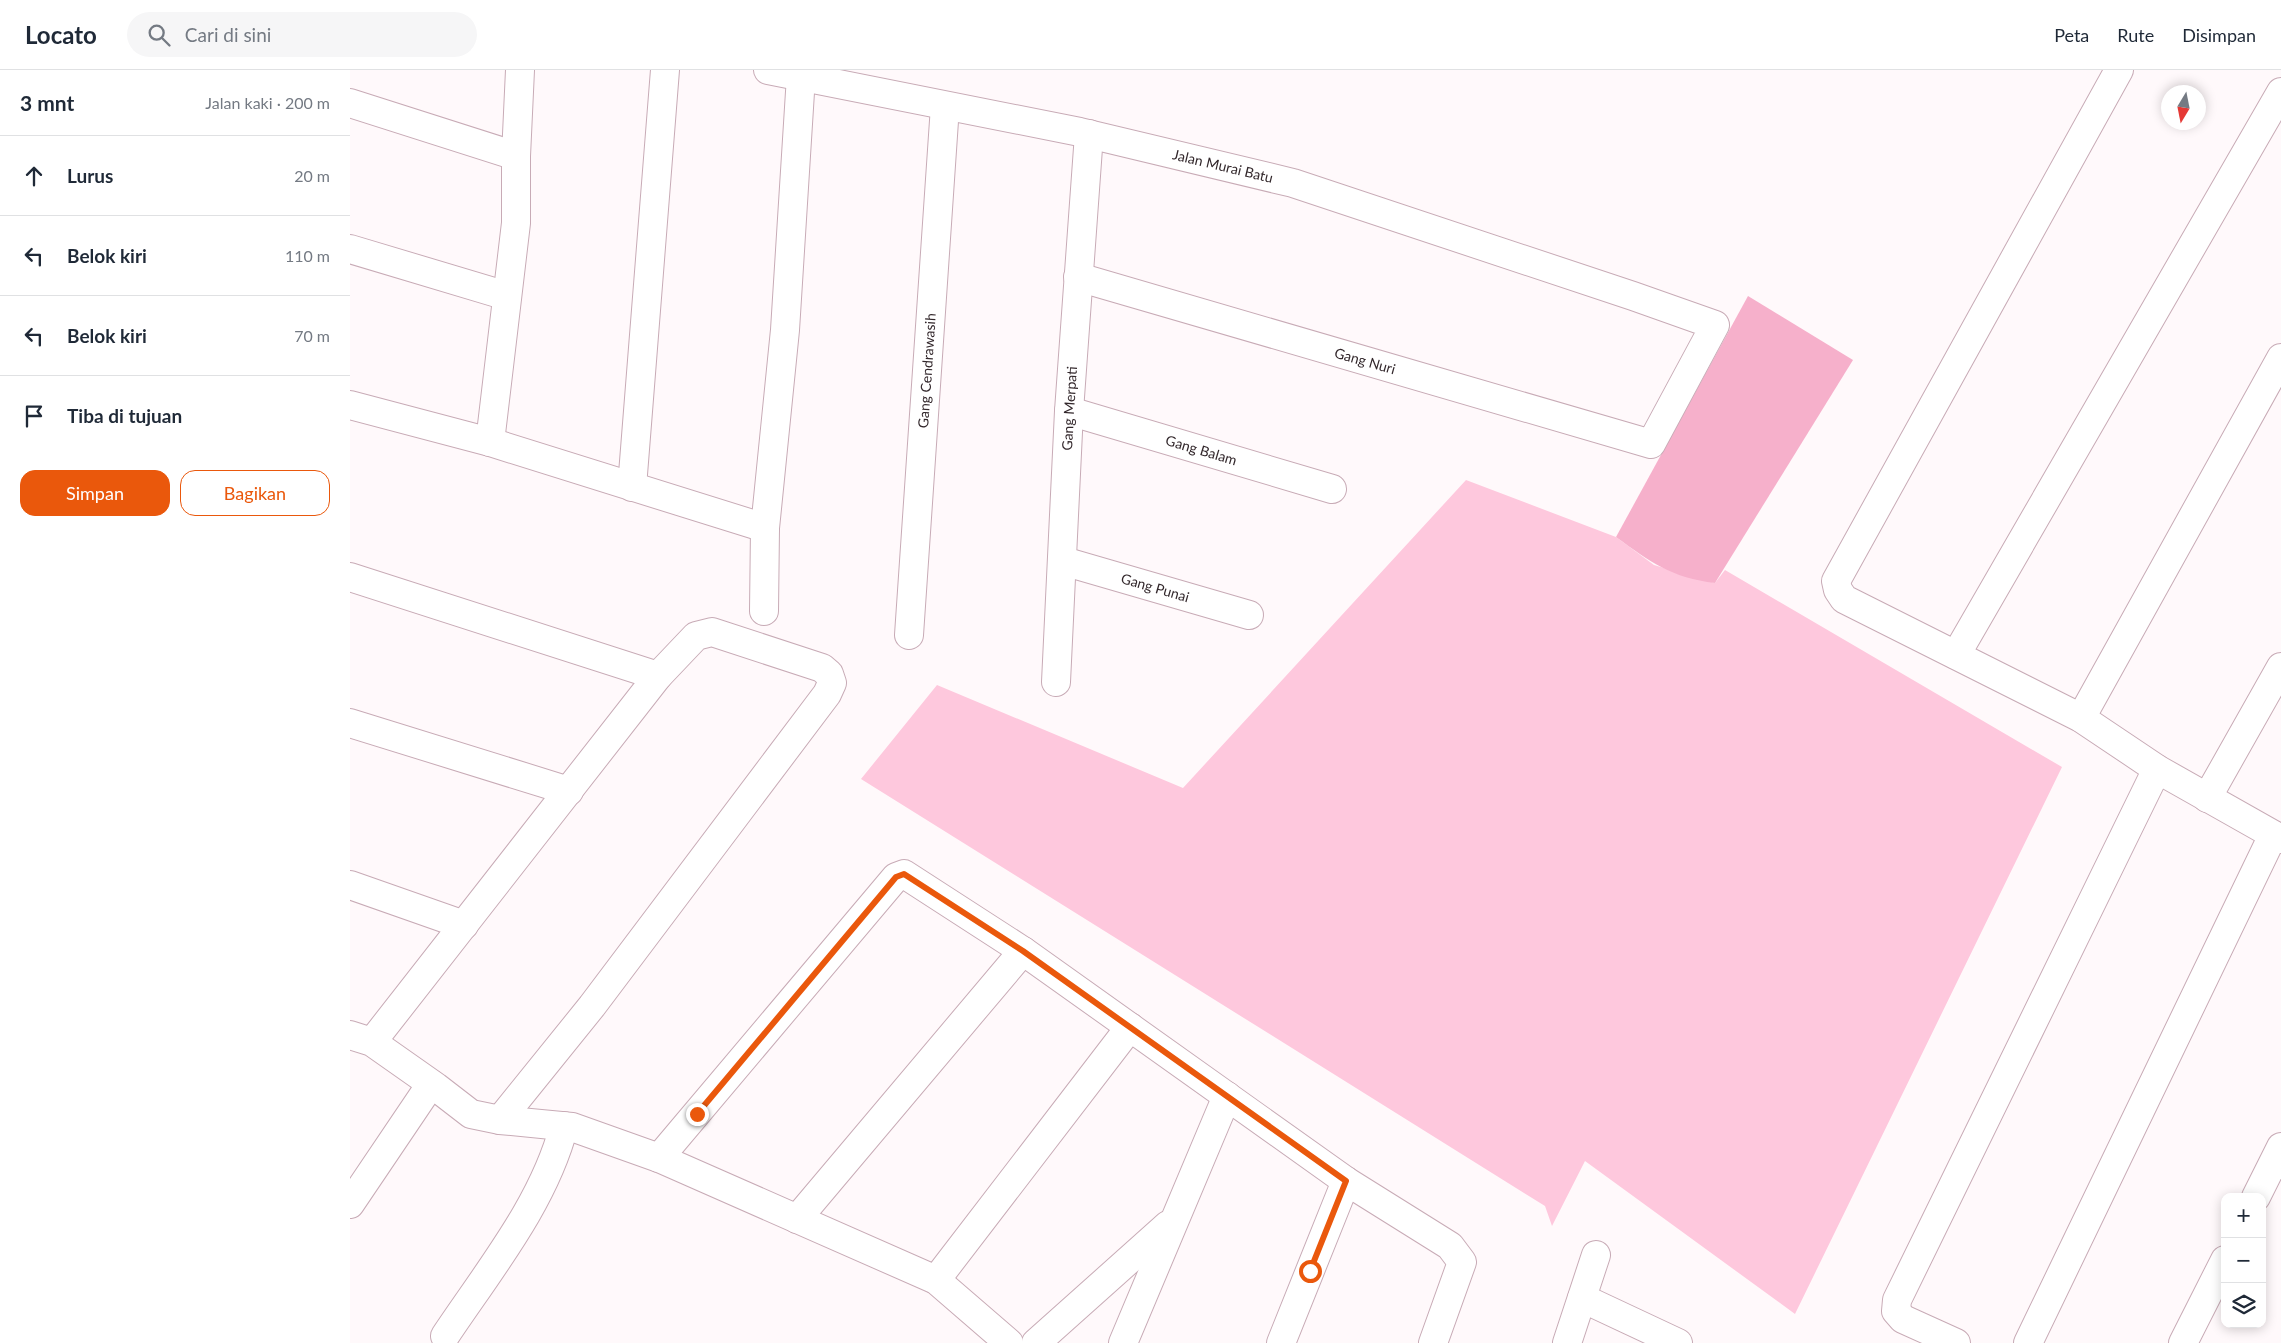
<!DOCTYPE html>
<html lang="id">
<meta charset="utf-8">
<style>
body{margin:0;font-family:Lato,sans-serif;background:#f6f6f7;color:#1f2937}
.controls{position:absolute;right:15px;bottom:15px;display:grid;overflow:hidden;border-radius:10px;box-shadow:0 2px 12px #0003}
.controls button{width:45px;height:45px;display:grid;place-items:center;padding:0;border:0;border-bottom:1px solid #e0e1e3;background:#fff;color:#1f2937;font:25px sans-serif}
.compass{position:absolute;left:1811px;top:15px;width:45px;height:45px;border-radius:50%;background:#fff;box-shadow:0 2px 12px #0003;rotate:190deg}
.stop{position:absolute;width:15px;height:15px;margin:-11px;border:4px solid #ea580c;border-radius:50%;background:#fff}
.stop.end{background:#ea580c;border-color:#fff;box-shadow:0 1px 5px #0008}
.list{margin:0;padding:0;list-style:none}
h2{display:flex;justify-content:space-between;align-items:center;height:65px;margin:0;padding:0 20px;font-size:21px}
h2 small{font-size:16px;font-weight:400;color:#747a83}
.list li{display:grid;grid-template-columns:32px 1fr auto;gap:15px;align-items:center;box-sizing:border-box;height:80px;padding:0 20px;border-top:1px solid #e0e1e3}
.list b{display:block;font-size:19px;white-space:nowrap}
.list em{font-size:16px;font-style:normal;color:#747a83}
.actions{display:flex;gap:10px;padding:15px 20px}
.actions a{flex:1;padding:11px 0;border:1px solid #ea580c;border-radius:15px;text-align:center;font-size:18px;color:#ea580c}
.actions .main{background:#ea580c;color:#fff}
.icon{flex:none;width:28px;height:28px;fill:none;stroke:currentColor;stroke-width:2;stroke-linecap:round;stroke-linejoin:round}
.map{position:relative;flex:none;width:1931px;height:1273px;overflow:hidden}
header{display:flex;align-items:center;gap:30px;box-sizing:border-box;height:70px;padding:0 25px;background:#fff;border-bottom:1px solid #e0e1e3}
header strong{font-size:24px}
nav{display:flex;gap:28px;margin-inline-start:auto;font-size:18px}
.search{width:350px;height:45px;background:#f6f6f7;display:flex;align-items:center;gap:12px;box-sizing:border-box;padding:0 18px;border-radius:28px;color:#747a83;font-size:19px}
main{display:flex}
aside{flex:1;background:#fff}
.map>svg:first-child{display:block}
.green{fill:#fec8dd}
.forest{fill:#f6b0cb}
.lines{fill:none;stroke-linecap:round;stroke-linejoin:round}
.minor-casing{stroke:#c8abb6;stroke-width:30}
.minor{stroke:#fff;stroke-width:28}
.route{stroke:#ea580c;stroke-width:6}
.labels{text-anchor:middle;stroke-width:4;stroke-linejoin:round;paint-order:stroke}
.street-label{font-size:14px;fill:#32272b;stroke:#fff}
</style>
<header>
<strong>Locato</strong>
<div class="search"><svg class="icon" aria-label="search" viewBox="0 0 24 24"><circle cx="10" cy="10" r="6"/><path d="M15 15l6 6"/></svg>Cari di sini</div>
<nav><a>Peta</a><a>Rute</a><a>Disimpan</a></nav>
</header>
<main>
<aside>
<h2>3 mnt<small>Jalan kaki · 200 m</small></h2>
<ul class="list">
<li><svg class="icon" aria-label="ahead" viewBox="0 0 24 24"><path d="M12 20V5M6 11l6-6 6 6"/></svg><div><b>Lurus</b></div><em>20 m</em></li>
<li><svg class="icon" aria-label="left" viewBox="0 0 24 24"><path d="M17 20v-9H6M10 6l-5 5 5 5"/></svg><div><b>Belok kiri</b></div><em>110 m</em></li>
<li><svg class="icon" aria-label="left" viewBox="0 0 24 24"><path d="M17 20v-9H6M10 6l-5 5 5 5"/></svg><div><b>Belok kiri</b></div><em>70 m</em></li>
<li><svg class="icon" aria-label="arrive" viewBox="0 0 24 24"><path d="M6 21V4h12l-3 4 3 4H6"/></svg><div><b>Tiba di tujuan</b></div></li>
</ul>
<div class="actions"><a class="main">Simpan</a><a>Bagikan</a></div>
</aside>
<div class="map">
<svg width="1931" height="1273" viewBox="0 0 1931 1273">
<rect width="100%" height="100%" fill="#fff9fb"/>
<polygon class="green" points="1116,410 1266,467 1304,495 1365,513 1375,500 1712,697 1445,1244 1235,1091 1202,1156 1195,1136 511,709 587,615 833,718"/>
<path class="forest" d="M 1398,226 L 1503,290 L 1365,513 C 1322,508 1300,492 1266,467 Z"/>
<g class="lines">
<g class="minor-casing">
<g id="minor">
<path id="s1" d="M 418,0 L 730,62 L 943,113 L 1283,226 L 1365,255 L 1301,374 L 728,207"/>
<polyline points="1769,0 1486,511 1488,520 1494,529 1731,648 1807,699 1931,769"/>
<polyline points="0,33 166,86"/>
<polyline points="0,179 157,226"/>
<polyline points="0,335 140,372 415,458"/>
<path id="s2" d="M 719,341 L 982,419"/>
<polyline points="140,372 166,153 166,86 170,0"/>
<polyline points="282,417 315,0"/>
<path id="s3" d="M 713,491 L 899,545"/>
<polyline points="0,507 308,606"/>
<polyline points="414,541 415,458 435,260 451,6"/>
<path id="s4" d="M 559,565 L 595,36"/>
<polyline points="1606,585 1931,22"/>
<path id="s5" d="M 706,612 L 719,341 L 739,64"/>
<polyline points="1731,648 1931,288"/>
<polyline points="0,653 219,721"/>
<polyline points="1857,728 1931,597"/>
<polyline points="0,815 114,855"/>
<polyline points="0,965 22,972 86,1017 121,1044 150,1050 222,1057 309,1088 586,1210 659,1273"/>
<polyline points="22,972 308,606 346,566 362,562 472,598 479,604 482,613 477,624 242,936 150,1050"/>
<polyline points="309,1088 546,807 554,804 673,881 996,1111 1100,1176 1112,1192 1083,1273"/>
<polyline points="1906,1127 1931,1077"/>
<polyline points="0,1134 81,1014"/>
<polyline points="447,1149 673,881"/>
<polyline points="586,1210 780,957"/>
<polyline points="1232,1228 1328,1273"/>
<path d="M 95,1266 C 139,1200 194,1133 214,1056"/>
<polyline points="686,1273 818,1155"/>
<polyline points="773,1273 877,1026"/>
<polyline points="931,1273 996,1111"/>
<polyline points="1217,1273 1246,1185"/>
<polyline points="1606,1273 1553,1249 1546,1241 1547,1230 1807,699"/>
<polyline points="1678,1273 1923,765"/>
<polyline points="1833,1273 1875,1190"/>
</g>
</g>
<use href="#minor" class="minor"/>
</g>
<g class="lines">
<polyline class="route" points="347,1044 546,807 554,804 673,881 996,1111 960,1201"/>
</g>
<g class="labels">
<g class="street-label">
<text dy="5" stroke="none"><textPath href="#s1" startOffset="465">Jalan Murai Batu</textPath></text>
<text transform="translate(1015 291) rotate(16)" y="5">Gang Nuri</text>
<text dy="5" stroke="none"><textPath href="#s4" startOffset="265">Gang Cendrawasih</textPath></text>
<text dy="5" stroke="none"><textPath href="#s5" startOffset="274">Gang Merpati</textPath></text>
<text dy="5" stroke="none"><textPath href="#s2" startOffset="138">Gang Balam</textPath></text>
<text dy="5" stroke="none"><textPath href="#s3" startOffset="96">Gang Punai</textPath></text>
</g>
</g>
</svg>
<div class="controls">
<button>+</button>
<button>−</button>
<button><svg class="icon" aria-label="layers" viewBox="0 0 24 24"><path d="M12 4l9 5-9 5-9-5zM3 14l9 5 9-5"/></svg></button>
</div>
<svg class="compass" viewBox="-18 -18 36 36"><path d="M0-13l5 13h-10z" fill="#e53935"/><path d="M0 13l5-13h-10z" fill="#747a83"/></svg>
<div class="stop" style="left:960px;top:1201px"></div>
<div class="stop end" style="left:347px;top:1044px"></div>
</div>
</main>
